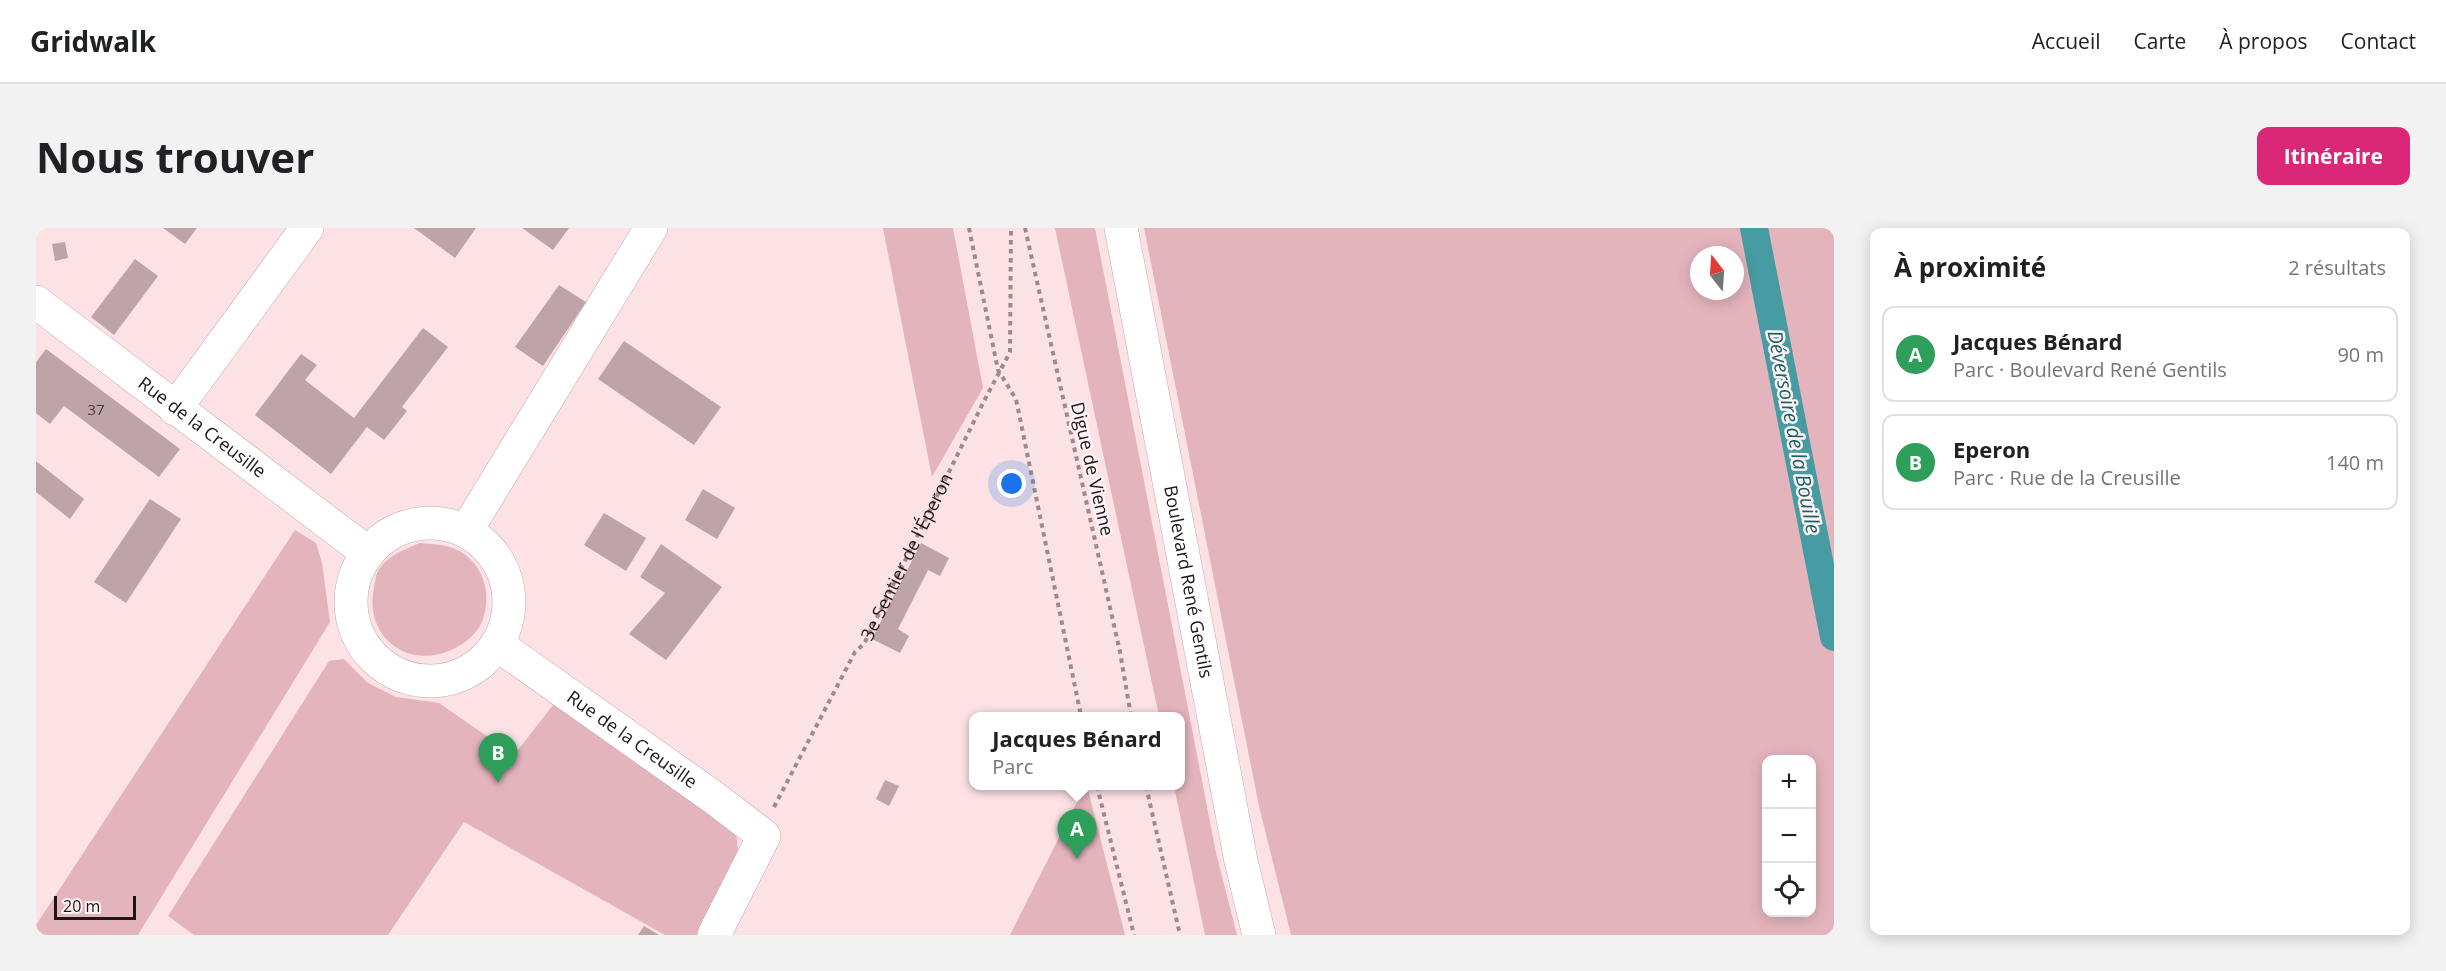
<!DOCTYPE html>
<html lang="fr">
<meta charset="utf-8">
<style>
body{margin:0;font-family:"Open Sans",sans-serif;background:#f2f2f2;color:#202124}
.controls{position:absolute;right:18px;bottom:18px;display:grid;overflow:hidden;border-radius:12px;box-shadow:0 3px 15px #0003}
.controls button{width:54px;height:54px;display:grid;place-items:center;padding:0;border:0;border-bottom:2px solid #e0e0e0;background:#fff;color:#202124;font:30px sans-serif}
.compass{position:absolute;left:1654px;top:18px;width:54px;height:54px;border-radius:50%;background:#fff;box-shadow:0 3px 15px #0003;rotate:343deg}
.scale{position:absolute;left:18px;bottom:15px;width:82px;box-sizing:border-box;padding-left:6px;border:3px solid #1e1517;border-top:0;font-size:16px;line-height:21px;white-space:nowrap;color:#1e1517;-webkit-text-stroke:4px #fef3f5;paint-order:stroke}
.you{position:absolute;left:976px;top:256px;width:21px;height:21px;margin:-15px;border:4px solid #fff;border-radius:50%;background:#1a73e8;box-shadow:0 0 0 9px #1a73e833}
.badge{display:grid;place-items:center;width:39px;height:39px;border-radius:50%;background:#db2777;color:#fff;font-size:20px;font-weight:700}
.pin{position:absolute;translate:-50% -50px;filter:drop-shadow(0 2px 3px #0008)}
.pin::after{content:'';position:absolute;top:32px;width:21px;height:18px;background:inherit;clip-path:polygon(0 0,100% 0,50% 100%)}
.popup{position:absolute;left:933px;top:484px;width:216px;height:78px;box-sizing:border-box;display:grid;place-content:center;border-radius:12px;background:#fff;filter:drop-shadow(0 2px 4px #0005);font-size:20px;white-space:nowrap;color:#757577}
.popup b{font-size:22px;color:#202124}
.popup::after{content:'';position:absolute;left:50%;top:100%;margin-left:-12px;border:12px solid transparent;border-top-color:#fff}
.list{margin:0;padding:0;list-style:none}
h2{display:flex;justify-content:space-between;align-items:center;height:78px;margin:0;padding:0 24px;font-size:26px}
h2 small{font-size:20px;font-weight:400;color:#757577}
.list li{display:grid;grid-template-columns:39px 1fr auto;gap:18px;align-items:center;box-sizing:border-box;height:96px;margin:0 12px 12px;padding:0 12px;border:2px solid #e0e0e0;border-radius:12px}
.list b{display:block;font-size:22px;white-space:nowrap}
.list p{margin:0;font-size:20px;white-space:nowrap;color:#757577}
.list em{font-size:20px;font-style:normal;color:#757577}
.icon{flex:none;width:33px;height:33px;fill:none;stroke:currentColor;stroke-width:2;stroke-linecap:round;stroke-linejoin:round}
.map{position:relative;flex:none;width:1798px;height:707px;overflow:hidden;border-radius:12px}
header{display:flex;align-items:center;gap:36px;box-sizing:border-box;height:84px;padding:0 30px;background:#fff;border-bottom:2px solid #e0e0e0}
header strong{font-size:28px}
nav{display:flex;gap:33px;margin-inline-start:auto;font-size:21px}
.intro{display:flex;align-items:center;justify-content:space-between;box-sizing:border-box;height:144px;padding:0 36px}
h1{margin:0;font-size:42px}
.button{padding:15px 27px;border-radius:12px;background:#db2777;color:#fff;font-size:21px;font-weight:700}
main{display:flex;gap:36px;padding:0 36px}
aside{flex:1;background:#fff;border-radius:12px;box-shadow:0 3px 15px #0003}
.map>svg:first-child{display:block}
.green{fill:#e4b4bc;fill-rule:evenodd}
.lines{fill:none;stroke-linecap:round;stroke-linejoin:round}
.canal{stroke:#469ca2;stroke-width:28}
.building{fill:#bea4a8}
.minor-casing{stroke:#c4aaae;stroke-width:34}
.major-casing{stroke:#c4aaae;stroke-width:34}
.path{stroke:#9e8a8e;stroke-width:4;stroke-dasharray:4.5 4.5;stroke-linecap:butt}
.minor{stroke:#fff;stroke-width:33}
.major{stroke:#fff;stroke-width:33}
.labels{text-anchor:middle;stroke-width:5;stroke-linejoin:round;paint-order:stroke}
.number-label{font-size:15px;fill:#46393b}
.street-label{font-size:18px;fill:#1e1517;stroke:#fef3f5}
.water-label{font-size:20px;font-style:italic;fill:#1b6166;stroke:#fef3f5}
</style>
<header>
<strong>Gridwalk</strong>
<nav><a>Accueil</a><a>Carte</a><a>À propos</a><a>Contact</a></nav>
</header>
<div class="intro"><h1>Nous trouver</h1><a class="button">Itinéraire</a></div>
<main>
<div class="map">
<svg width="1798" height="707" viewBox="0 0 1798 707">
<rect width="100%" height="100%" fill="#fce1e5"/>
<g class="green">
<polygon points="847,0 917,0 947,160 896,249"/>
<polygon points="1019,0 1059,0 1180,625 1201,707 1169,707 1138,558 1144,558 1144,488 1123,488"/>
<path d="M 1108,0 L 1798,0 L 1798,707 L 1255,707 L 1223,578 ZM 1663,27 L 1699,27 L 1699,63 L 1663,63 ZM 1730,532 L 1776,532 L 1776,684 L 1730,684 Z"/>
<polygon points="259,302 280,315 286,335 294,394 102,707 0,707 0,697"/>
<path d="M 384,315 C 398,316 417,317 428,326 C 449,341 455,368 447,391 C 443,404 430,415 419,420 C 374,444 327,410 338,359 C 339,353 340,346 343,341 C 353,327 369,321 384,315 Z"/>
<polygon points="308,431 332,455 360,469 403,475 478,527 521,472 700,606 703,628 664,707 629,707 428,594 352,707 158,707 132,688 293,433"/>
<polygon points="1049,558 1051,558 1089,707 974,707"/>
</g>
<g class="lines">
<polyline class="canal" points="1718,0 1798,409"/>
</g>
<g class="building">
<polygon points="127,0 161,0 149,16"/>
<polygon points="378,0 440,0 419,30"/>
<polygon points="486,0 533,0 517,22"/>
<polygon points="29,14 32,30 19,33 16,16"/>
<polygon points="99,31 122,48 78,107 55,89"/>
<polygon points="523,57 550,74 507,138 479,119"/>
<polygon points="387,100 412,119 366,179 371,183 348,212 331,199 295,246 219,187 265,126 281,137 269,152 318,190"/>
<polygon points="588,113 685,179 658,217 562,151"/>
<polygon points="10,121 144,221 123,249 28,178 14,196 0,185 0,134"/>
<polygon points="0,233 48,271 34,291 0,264"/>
<polygon points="667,261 699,280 681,311 649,292"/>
<polygon points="114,271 145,291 90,375 58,354"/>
<polygon points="568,285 610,310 590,343 548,317"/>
<polygon points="885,315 913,330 904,348 892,342 862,401 873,408 864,425 836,411"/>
<polygon points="625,316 686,359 630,432 593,406 629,365 604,349"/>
<polygon points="849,552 863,558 853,578 840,571"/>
<polygon points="608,698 623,707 602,707"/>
</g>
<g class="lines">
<g class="minor-casing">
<g id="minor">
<path id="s2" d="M 0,74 L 332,325"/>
<polyline points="139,181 271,0"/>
<circle cx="394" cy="374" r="79"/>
<polyline points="430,303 615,0"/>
<path id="s3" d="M 462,417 L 677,569 L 728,608 L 678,707"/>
</g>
</g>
<g class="major-casing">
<g id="major">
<path id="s4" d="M 1085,0 L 1205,633 L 1223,707"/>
</g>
</g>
<g class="path">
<polyline points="933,0 962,142 980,171 1045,488"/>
<polyline points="989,0 1084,424 1095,488"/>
<polyline points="1061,558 1098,707"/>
<polyline points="1110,558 1144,707"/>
<path id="s1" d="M 738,579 L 819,424 L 828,416 L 948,173 L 974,124 L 975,0"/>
</g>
<use href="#minor" class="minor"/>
<use href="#major" class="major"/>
</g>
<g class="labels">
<g class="number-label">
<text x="60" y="187">37</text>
</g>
<g class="street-label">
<text dy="6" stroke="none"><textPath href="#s2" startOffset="208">Rue de la Creusille</textPath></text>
<text transform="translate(1056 241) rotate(77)" y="6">Digue de Vienne</text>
<text dy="6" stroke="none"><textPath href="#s1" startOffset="284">3e Sentier de l'Éperon</textPath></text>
<text dy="6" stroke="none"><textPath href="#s4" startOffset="360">Boulevard René Gentils</textPath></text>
<text dy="6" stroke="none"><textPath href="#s3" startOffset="164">Rue de la Creusille</textPath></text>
</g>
<g class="water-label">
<text transform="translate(1758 204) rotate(79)" y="7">Déversoire de la Bouille</text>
</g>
</g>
</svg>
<div class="controls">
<button>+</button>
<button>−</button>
<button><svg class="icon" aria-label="locate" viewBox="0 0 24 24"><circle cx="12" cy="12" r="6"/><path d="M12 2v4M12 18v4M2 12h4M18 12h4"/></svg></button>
</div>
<svg class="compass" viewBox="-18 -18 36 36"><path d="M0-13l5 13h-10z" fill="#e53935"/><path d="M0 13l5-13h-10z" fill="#757577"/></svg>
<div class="scale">20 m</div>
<div class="you"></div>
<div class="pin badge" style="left:1041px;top:631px;background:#2e9e5b">A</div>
<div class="popup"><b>Jacques Bénard</b>Parc</div>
<div class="pin badge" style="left:462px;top:555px;background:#2e9e5b">B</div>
</div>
<aside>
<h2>À proximité<small>2 résultats</small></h2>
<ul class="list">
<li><span class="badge" style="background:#2e9e5b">A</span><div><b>Jacques Bénard</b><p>Parc · Boulevard René Gentils</p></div><em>90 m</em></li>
<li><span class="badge" style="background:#2e9e5b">B</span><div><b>Eperon</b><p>Parc · Rue de la Creusille</p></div><em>140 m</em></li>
</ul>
</aside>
</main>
